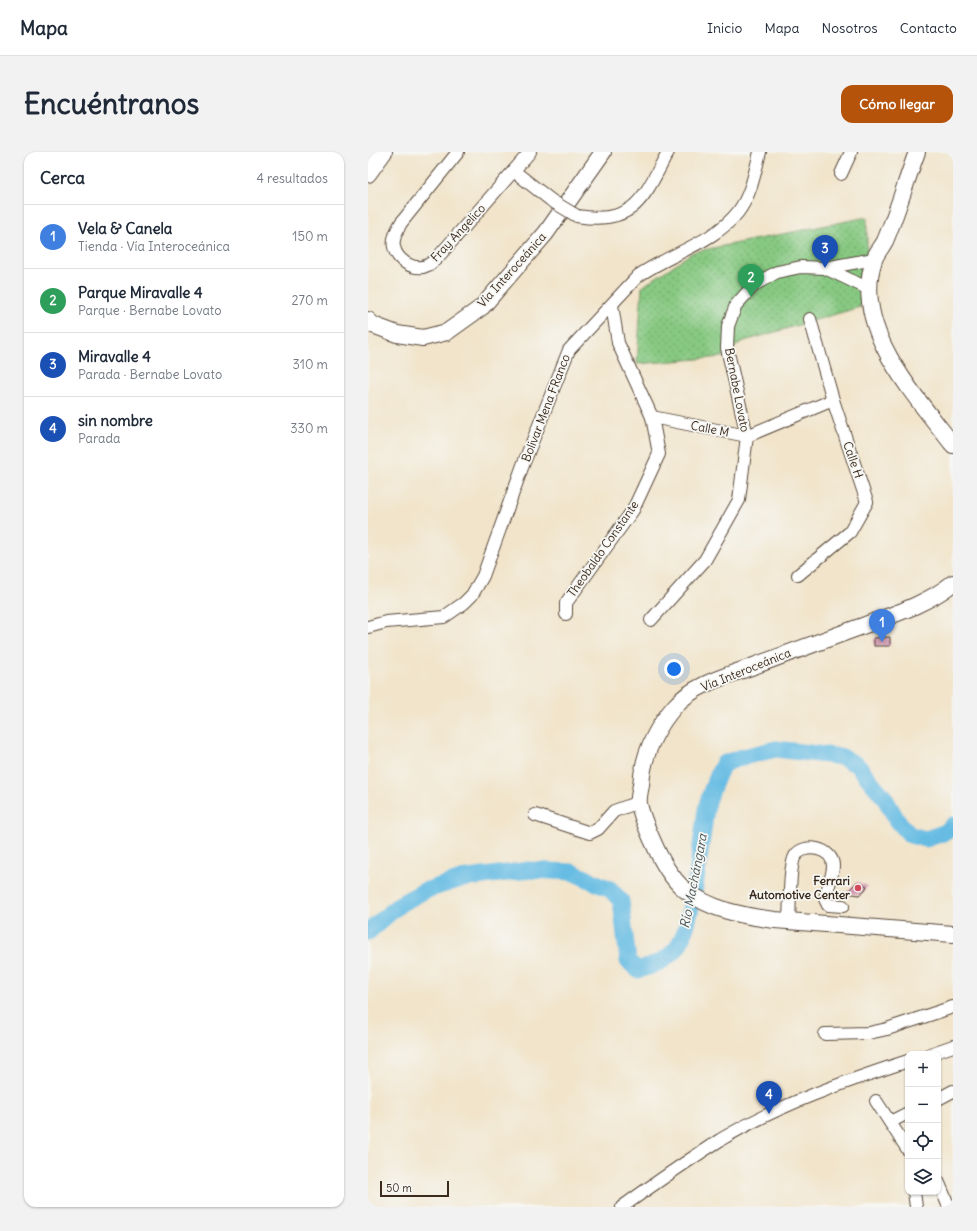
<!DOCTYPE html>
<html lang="es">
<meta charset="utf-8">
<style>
body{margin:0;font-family:Delius,sans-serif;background:#f2f2f3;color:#1f2937}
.controls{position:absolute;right:12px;bottom:12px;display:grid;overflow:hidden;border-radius:8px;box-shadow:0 1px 3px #0004}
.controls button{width:36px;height:36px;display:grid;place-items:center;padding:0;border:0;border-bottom:1px solid #e0e1e3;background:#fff;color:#1f2937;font:20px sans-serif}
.scale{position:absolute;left:12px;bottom:10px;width:69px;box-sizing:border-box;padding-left:4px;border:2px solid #3b2a1e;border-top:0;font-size:11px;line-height:14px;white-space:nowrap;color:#3b2a1e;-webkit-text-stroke:3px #f6f6f2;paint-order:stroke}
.you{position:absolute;left:306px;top:517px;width:14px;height:14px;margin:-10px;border:3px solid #fff;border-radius:50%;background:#1a73e8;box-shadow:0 0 0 6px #1a73e833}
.badge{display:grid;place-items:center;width:26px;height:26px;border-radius:50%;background:#b45309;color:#fff;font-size:13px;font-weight:700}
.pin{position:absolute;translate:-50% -33px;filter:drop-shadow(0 1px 2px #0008)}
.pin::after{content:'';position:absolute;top:21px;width:14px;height:12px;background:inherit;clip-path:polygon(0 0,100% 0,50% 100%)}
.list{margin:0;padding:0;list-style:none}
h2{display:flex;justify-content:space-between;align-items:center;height:52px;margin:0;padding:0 16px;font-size:17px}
h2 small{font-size:13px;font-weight:400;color:#747a83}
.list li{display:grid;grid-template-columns:26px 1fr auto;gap:12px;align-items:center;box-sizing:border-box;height:64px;padding:0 16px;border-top:1px solid #e0e1e3}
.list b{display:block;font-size:15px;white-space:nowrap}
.list p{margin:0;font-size:13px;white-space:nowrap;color:#747a83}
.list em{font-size:13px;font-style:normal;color:#747a83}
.icon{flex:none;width:22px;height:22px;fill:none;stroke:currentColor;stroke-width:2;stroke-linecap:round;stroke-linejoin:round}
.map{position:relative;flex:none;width:585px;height:1055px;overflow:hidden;border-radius:12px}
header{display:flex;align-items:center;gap:24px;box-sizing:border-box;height:56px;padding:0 20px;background:#fff;border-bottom:1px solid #e0e1e3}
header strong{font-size:19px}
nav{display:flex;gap:22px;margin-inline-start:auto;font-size:14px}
.intro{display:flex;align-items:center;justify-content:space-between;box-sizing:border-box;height:96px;padding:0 24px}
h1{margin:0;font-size:28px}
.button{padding:10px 18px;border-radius:12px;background:#b45309;color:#fff;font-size:14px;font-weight:700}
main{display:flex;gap:24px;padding:0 24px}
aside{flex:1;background:#fff;border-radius:12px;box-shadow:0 1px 3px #0004}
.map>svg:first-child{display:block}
.park{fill:url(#park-dots);stroke:#617a50}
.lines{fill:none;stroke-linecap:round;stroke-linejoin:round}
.river{stroke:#66bce3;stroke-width:17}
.building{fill:url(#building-hatch)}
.minor-casing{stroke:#564638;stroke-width:14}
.major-casing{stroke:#564638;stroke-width:18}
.minor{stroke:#fff;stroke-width:12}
.major{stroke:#fff;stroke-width:16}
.minor-bridge-casing{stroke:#564638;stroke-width:14;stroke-linecap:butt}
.minor-bridge{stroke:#fff;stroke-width:12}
.poi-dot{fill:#d1495b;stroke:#f6f6f2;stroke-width:1.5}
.labels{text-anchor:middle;stroke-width:3.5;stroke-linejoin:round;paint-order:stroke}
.street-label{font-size:12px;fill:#3b2a1e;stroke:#f6f6f2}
.poi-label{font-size:12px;font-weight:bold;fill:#3b2a1e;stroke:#f6f6f2;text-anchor:end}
.water-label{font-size:13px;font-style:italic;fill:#485659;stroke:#f6f6f2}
</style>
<header>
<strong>Mapa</strong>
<nav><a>Inicio</a><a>Mapa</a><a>Nosotros</a><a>Contacto</a></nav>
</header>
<div class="intro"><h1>Encuéntranos</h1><a class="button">Cómo llegar</a></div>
<main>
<aside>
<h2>Cerca<small>4 resultados</small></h2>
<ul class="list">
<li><span class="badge" style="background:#3f7fe0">1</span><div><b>Vela &amp; Canela</b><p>Tienda · Vía Interoceánica</p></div><em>150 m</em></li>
<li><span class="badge" style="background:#2e9e5b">2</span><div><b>Parque Miravalle 4</b><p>Parque · Bernabe Lovato</p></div><em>270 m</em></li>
<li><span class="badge" style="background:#1a4fb4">3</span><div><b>Miravalle 4</b><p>Parada · Bernabe Lovato</p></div><em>310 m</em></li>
<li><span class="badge" style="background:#1a4fb4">4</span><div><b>sin nombre</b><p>Parada</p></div><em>330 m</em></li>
</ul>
</aside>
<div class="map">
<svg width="585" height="1055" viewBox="0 0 585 1055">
<defs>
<pattern id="park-dots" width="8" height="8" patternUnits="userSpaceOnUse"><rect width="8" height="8" fill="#87c982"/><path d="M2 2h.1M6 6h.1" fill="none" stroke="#70a36a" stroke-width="1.8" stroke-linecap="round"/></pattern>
<pattern id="building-hatch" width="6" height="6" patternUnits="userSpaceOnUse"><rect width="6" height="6" fill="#d38dae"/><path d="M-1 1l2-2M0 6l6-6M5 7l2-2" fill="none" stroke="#ac738d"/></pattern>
</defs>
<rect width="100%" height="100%" fill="#f6f6f2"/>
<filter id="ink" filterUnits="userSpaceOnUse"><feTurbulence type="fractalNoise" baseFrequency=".025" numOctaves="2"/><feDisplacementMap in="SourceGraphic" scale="8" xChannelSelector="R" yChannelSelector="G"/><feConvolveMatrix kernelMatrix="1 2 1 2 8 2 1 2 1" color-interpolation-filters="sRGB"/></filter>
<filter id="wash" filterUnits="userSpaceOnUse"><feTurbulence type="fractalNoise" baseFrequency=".012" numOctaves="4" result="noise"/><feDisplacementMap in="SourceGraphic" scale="16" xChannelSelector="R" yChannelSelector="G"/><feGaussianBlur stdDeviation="0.9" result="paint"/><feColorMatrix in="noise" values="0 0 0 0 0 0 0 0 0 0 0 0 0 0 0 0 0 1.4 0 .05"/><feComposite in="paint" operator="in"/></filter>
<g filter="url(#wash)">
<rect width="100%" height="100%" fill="#f1e4ca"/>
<polygon class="park" points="499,65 499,103 492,155 373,190 355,205 269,212 274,135 325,100"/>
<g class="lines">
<path class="river" d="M 0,780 L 32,752 L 56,739 L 93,727 L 161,718 L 204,720 L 242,737 L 253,749 L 260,809 L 270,818 C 284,814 296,810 307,798 C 325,780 333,687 338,658 C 341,642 348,627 355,612 L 371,606 L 408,597 L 474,605 L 489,613 L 516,645 L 529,668 L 542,683 L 558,687 L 578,680 L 585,673"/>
</g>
<g id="blocks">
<g class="building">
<polygon points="522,485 522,494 506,494 506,486"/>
<polygon points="489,730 499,734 497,738 491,743 478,741"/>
</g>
</g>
</g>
<g filter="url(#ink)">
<use href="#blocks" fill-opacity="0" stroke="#564638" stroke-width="1"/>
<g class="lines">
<g class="minor-casing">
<g id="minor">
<path d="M 90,0 L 33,71 C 29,78 24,87 26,95 C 29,109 47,120 60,113 C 64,111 67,108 70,105 L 162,0"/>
<polyline points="147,20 184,49"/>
<polyline points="473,22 483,0"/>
<path d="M 209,64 C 268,74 276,44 300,0"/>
<polyline points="457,116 501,137"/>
<polyline points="284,265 379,284 465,248"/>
<polyline points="430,423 482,380 499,350 465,248 442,167"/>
<polyline points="198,462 198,451 265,358 291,302 284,265 250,191 244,153"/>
<polyline points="283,468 337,408 371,348 379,284 359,196 360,174 368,153 386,133 409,120 433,115 457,116 506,107"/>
<path d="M 0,475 L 18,470 L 76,465 L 96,451 L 104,443 L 115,424 L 155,313 L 201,198 L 270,124 C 301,102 347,90 370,60 C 383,43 387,20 392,0"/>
<polyline points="167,663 222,681 230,677 246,659 271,650"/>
<path d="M 421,769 C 422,756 421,714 427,704 C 436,690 465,696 465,714 C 465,724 459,737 457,747 L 460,753 L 475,754"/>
<polyline points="457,882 501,881 519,877 585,855"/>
<polyline points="562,902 585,894"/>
<polyline points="570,947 585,939"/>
<polyline points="508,949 540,998"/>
<polyline points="522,970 540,961"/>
<polyline points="570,1029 581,1055"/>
<polyline points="546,1040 548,1055"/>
<path d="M 254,1055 C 286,1032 319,1009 352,988 C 410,953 476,930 540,909"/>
</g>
</g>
<g class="major-casing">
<g id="major">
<path d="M 549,0 C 538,29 529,61 517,89 C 514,95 508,101 506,108 C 483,176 547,243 585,293"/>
<polyline points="0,22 16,0"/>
<polyline points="0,168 5,173 29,182 55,186 79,180 114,155 178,81 235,0"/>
<path d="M 585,431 C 558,453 521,464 489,476 C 453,489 418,502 383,515 C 358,524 325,533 307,554 C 287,577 275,603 273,633 C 272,639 270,646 271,652 C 274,666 280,679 286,692 C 293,708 302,725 316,737 C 342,758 375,764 407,768 L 585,782"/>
</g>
</g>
<use href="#minor" class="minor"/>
<use href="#major" class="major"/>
<g class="minor-bridge-casing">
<polyline id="minor-bridge" points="184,49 209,64"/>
</g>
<use href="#minor-bridge" class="minor-bridge"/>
</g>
</g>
<circle class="poi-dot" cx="490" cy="736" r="4"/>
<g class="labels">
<g class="street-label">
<text transform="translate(90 81) rotate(-47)" y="4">Fray Angelico</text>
<text transform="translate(144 118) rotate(-48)" y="4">Vía Interoceánica</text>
<text transform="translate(369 238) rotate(79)" y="4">Bernabe Lovato</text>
<text transform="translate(178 256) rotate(-69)" y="4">Bolivar Mena FRanco</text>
<text transform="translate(342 277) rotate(11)" y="4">Calle M</text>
<text transform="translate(485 308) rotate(71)" y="4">Calle H</text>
<text transform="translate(235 397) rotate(-55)" y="4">Theobaldo Constante</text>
<text transform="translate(378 518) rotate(-22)" y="4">Vía Interoceánica</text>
</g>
<g class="poi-label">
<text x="482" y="733">Ferrari<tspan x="482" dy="14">Automotive Center</tspan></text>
</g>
<g class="water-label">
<text transform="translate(325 729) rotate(-79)" y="5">Río Machángara</text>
</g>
</g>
</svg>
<div class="controls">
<button>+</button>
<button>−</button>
<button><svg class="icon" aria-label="locate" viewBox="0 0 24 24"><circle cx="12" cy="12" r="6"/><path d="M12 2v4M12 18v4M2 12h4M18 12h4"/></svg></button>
<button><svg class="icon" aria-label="layers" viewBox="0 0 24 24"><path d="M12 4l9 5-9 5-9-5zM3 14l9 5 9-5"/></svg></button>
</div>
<div class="scale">50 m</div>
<div class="you"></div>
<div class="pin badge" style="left:514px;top:490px;background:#3f7fe0">1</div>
<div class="pin badge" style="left:383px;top:145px;background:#2e9e5b">2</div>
<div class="pin badge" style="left:457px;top:116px;background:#1a4fb4">3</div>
<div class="pin badge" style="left:401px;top:962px;background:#1a4fb4">4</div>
</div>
</main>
